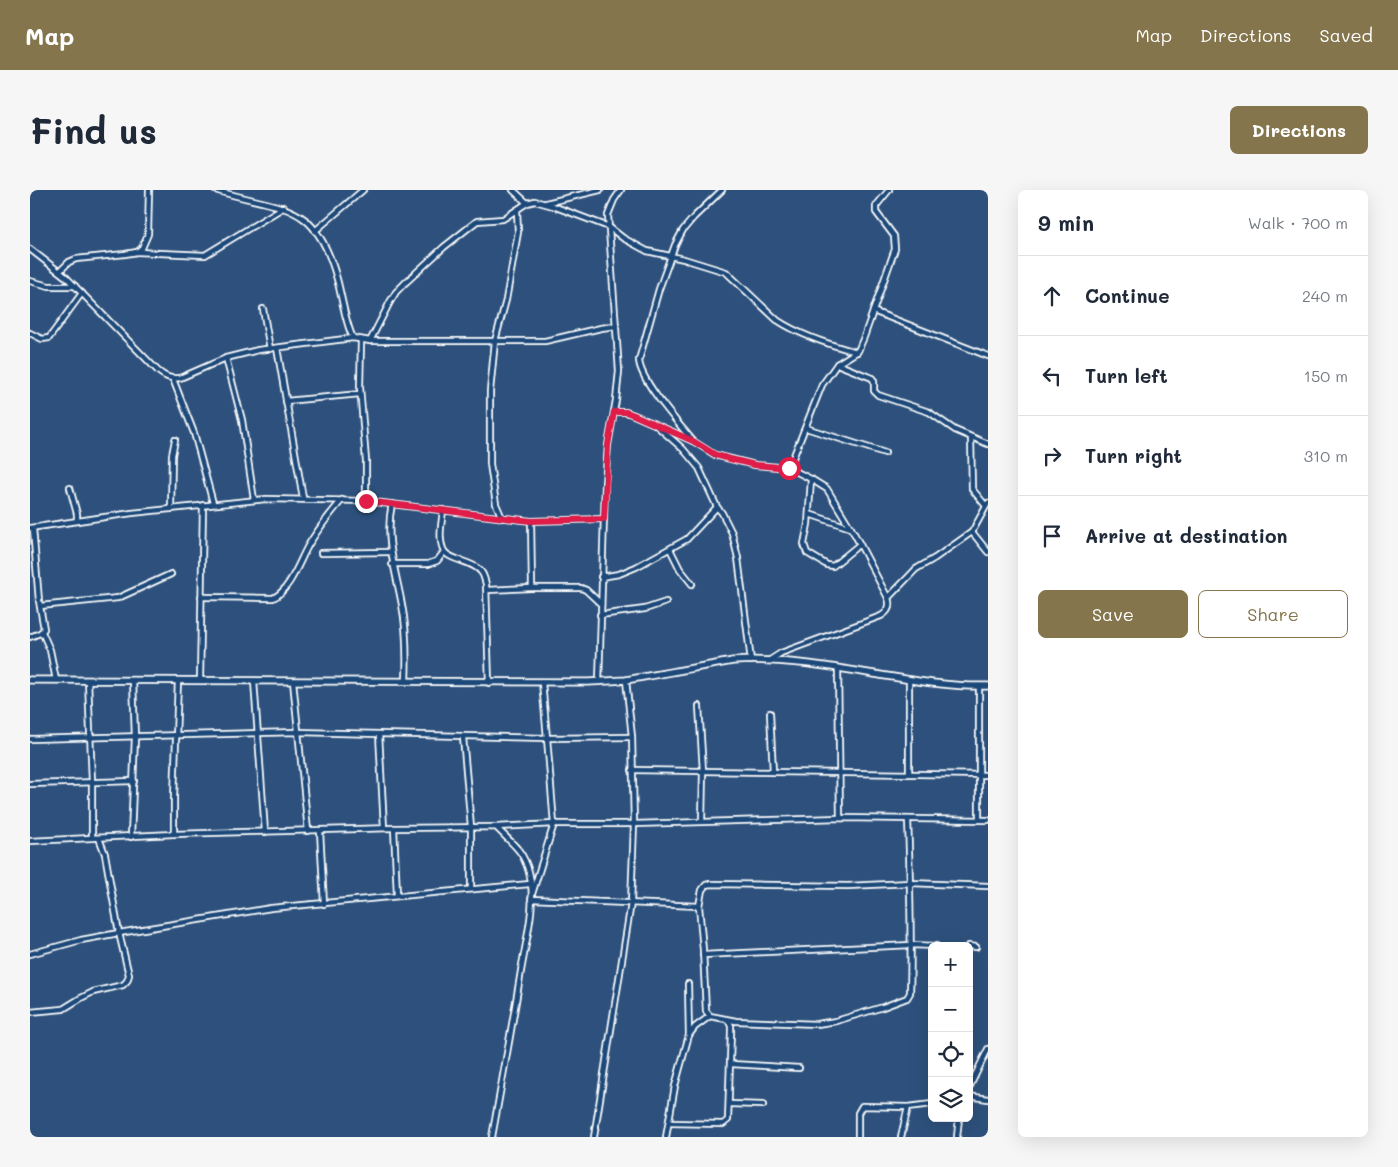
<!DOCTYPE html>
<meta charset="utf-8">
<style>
body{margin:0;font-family:Mali,sans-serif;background:#f6f6f7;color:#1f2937}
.controls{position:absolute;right:15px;bottom:15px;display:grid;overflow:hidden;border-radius:8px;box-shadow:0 5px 20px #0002}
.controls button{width:45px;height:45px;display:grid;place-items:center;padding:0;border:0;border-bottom:1px solid #e0e1e3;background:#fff;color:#1f2937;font:25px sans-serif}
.stop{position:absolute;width:15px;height:15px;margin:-11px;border:4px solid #e11d48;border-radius:50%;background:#fff}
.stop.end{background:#e11d48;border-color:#fff;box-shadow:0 1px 5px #0008}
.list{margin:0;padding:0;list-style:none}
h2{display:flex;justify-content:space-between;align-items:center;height:65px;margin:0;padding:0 20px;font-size:21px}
h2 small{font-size:16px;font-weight:400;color:#747a83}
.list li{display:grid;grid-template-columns:32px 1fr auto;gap:15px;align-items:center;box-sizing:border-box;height:80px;padding:0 20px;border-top:1px solid #e0e1e3}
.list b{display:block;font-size:19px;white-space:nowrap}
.list em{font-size:16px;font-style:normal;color:#747a83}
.actions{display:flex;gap:10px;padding:15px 20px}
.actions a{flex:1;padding:11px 0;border:1px solid #84754c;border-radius:8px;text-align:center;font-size:18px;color:#84754c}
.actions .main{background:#84754c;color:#fff}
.icon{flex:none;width:28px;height:28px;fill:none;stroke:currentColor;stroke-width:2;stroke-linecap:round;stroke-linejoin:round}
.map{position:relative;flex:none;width:958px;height:947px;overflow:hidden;border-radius:8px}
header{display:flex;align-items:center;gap:30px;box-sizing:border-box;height:70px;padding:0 25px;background:#84754c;color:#fff}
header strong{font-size:24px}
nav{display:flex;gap:28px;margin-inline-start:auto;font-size:18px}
.intro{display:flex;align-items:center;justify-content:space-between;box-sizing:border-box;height:120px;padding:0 30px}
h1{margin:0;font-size:35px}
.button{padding:12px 22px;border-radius:8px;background:#84754c;color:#fff;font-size:18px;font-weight:700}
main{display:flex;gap:30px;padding:0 30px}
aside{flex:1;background:#fff;border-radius:8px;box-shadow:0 5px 20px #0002}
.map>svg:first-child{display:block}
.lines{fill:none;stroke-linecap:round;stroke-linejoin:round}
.minor-casing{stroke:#fff;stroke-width:8}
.tertiary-casing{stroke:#fff;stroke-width:9}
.minor{stroke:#1f4a7a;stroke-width:4.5}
.tertiary{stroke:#1f4a7a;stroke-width:5.5}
.route{stroke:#e11d48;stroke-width:6}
</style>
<header>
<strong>Map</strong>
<nav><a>Map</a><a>Directions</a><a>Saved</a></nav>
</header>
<div class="intro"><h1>Find us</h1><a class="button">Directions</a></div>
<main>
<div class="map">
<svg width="958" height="947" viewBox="0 0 958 947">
<rect width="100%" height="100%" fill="#2d517c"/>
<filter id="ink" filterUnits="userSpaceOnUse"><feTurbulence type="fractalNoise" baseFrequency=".02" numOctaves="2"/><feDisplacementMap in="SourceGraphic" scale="10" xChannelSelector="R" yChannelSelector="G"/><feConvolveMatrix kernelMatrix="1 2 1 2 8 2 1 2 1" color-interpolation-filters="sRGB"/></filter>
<g filter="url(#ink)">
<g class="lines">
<g class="minor-casing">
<g id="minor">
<path d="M 185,0 C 252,21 285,8 307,89 C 312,107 315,132 323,148"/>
<polyline points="483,0 497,13"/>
<polyline points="516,13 570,0"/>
<polyline points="285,41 333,0"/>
<path d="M 0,59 L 36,87 L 128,181 C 135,187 140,189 150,188 L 196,168 L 228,160 L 323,148 L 340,151 L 515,151 L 571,138 L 586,136"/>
<polyline points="107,62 175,65 254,17"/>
<polyline points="30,81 39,72 46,69 95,64 107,62 112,58 118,44 119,0"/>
<polyline points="0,91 19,96 45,96"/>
<polyline points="233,119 240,159"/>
<polyline points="843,121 958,166"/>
<polyline points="0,143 12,149 19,148 52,103"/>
<polyline points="331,151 330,197 336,271 336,311"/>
<path d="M 340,151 L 360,112 L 366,102 L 375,93 L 414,57 L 447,31 L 473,29 L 497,13 L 505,11 L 523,16 L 579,37 L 593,48 L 617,61 L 654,69 L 696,82 L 747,130 C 771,146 800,155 827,162"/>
<polyline points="247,158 273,308"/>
<polyline points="196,168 212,230 224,310"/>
<polyline points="807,174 842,188 844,191 844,201 848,205 899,222 925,240 958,254"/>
<polyline points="143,189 164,243 183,313"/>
<polyline points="256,211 330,204"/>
<polyline points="584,222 596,222 604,225 663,251 685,265 725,275 759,278"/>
<polyline points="627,236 653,259 669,278 687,317 692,323 702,343 708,368 721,471"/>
<polyline points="776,238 855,263"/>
<polyline points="941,247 942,299 956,316"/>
<path d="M 663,251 C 649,234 610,191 609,170 L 629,99 L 645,55 L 653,40 L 664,27 L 692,0"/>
<polyline points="781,289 778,334 774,354 777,363 797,375 803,376 830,354"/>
<polyline points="40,298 47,324 47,331"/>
<path d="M 362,314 C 354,349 366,381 372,415 C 377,440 377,467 376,492"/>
<polyline points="141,319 142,265 145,250"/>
<path d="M 413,320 C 412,332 408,347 413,359 C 417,371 444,370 452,383 C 454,386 455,391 456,394 L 459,493"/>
<polyline points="779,324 821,338"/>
<polyline points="472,328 466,314 460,274 460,201 465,151 476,110 488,42 487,20"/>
<polyline points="501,331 502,398"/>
<polyline points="0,338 102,323 236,309 336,311 501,331 574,329"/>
<polyline points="942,342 958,362"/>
<polyline points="640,359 650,379 662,394"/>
<polyline points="291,363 360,362"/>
<polyline points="362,374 398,374 407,371 414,362"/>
<polyline points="571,387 589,384 606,377 657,349 687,317"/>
<polyline points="457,400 502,398 551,398 556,400 571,414"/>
<path d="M 171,407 L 243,408 C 260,401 270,369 279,354 C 289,338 300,324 312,310"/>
<polyline points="858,408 886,379 905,368 942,342 958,313"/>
<polyline points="10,416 88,408 141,384"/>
<polyline points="570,425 615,419 636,412"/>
<polyline points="12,442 20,460 26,490"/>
<polyline points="0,447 10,443 14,439 9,411 3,338"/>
<path d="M 740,470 L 751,463 L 851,426 C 858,422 861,416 858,408 L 825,345 L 797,299 L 781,289 L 759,278 L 792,195 L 807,174 L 828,161 L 834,147 L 865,59 L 864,46 L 846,22 L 846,16 L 859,0"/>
<polyline points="808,478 810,628"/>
<polyline points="58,490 62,592 62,648"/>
<polyline points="170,490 173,315"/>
<polyline points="879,490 879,584"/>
<polyline points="224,491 235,642"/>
<polyline points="263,491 278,641"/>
<polyline points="512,492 517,548 602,547"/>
<polyline points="569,492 575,293 578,255 586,210 589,181 578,25 584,10 591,0"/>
<polyline points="669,516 673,581 672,631"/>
<polyline points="740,523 743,582"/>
<polyline points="349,544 517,548 524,634 604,634 810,628 958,630"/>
<polyline points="433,547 441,637 441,699"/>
<polyline points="0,549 268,542 349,544 354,638"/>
<polyline points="602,580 958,585"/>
<polyline points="0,594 104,591"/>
<path d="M 878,629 C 880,687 882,745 880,803 L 877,808 L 853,817 L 806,831 L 787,834 L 706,831 L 680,826 L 676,821 L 673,760 L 669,716 L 672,700 L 676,695 L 680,694 L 818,696 L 880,693 L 958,696"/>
<polyline points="949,630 949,496"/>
<polyline points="466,637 524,634 502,704"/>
<polyline points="364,638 367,705"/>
<polyline points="290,641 294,714"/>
<polyline points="144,644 144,608 148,490"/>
<polyline points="101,647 105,547 103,490"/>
<path d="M 0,651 L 144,644 L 364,638 L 466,637 C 482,654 492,658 499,682 C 507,713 496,750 491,781 C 482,836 472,892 462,947"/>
<polyline points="501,709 669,716"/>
<polyline points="939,756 946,757"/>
<polyline points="0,764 51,750 89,743 241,718 500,694"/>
<polyline points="673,765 881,755 906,756"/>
<polyline points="658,794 659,845"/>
<polyline points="0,822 33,819 51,808 63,802 93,795 97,791 99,785 89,743 75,664 69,648"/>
<polyline points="701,874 769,878"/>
<polyline points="939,898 958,859"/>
<polyline points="939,906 958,909"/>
<polyline points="700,914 733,915"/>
<polyline points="639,933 693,934 698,930 701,842 701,836 698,830"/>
<polyline points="564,947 601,713 604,634 602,547 596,490"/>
<polyline points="636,947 645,896 659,845 665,837 680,826"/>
<polyline points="828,947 828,923 832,916 878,917"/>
<polyline points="871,947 878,917 902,914"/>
<polyline points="927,947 929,928"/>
</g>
</g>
<g class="tertiary-casing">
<path id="tertiary" d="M 0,490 L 558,492 L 596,490 L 703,471 C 750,468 798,476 844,484 C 881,490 920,497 958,496"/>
</g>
<use href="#minor" class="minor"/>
<use href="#tertiary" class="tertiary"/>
</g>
</g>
<g class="lines" filter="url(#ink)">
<polyline class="route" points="336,311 501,331 574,329 578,255 584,222 596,222 604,225 663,251 686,265 700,269 725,275 759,278"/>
</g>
</svg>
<div class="controls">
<button>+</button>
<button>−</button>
<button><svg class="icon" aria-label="locate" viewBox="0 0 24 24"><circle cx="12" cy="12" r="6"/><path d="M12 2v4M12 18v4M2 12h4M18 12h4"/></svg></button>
<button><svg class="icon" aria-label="layers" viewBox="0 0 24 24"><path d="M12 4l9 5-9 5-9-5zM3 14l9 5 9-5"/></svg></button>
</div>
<div class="stop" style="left:759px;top:278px"></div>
<div class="stop end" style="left:336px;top:311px"></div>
</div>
<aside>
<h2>9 min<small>Walk · 700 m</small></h2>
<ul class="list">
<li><svg class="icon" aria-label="ahead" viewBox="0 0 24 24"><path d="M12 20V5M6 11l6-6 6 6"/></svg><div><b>Continue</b></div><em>240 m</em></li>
<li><svg class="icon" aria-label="left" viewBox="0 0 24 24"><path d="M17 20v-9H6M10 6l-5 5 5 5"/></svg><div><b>Turn left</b></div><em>150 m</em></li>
<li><svg class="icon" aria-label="right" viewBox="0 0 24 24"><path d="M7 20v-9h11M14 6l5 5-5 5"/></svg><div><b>Turn right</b></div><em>310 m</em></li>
<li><svg class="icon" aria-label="arrive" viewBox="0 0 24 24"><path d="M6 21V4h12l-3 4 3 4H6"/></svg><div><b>Arrive at destination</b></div></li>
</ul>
<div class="actions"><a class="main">Save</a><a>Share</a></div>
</aside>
</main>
